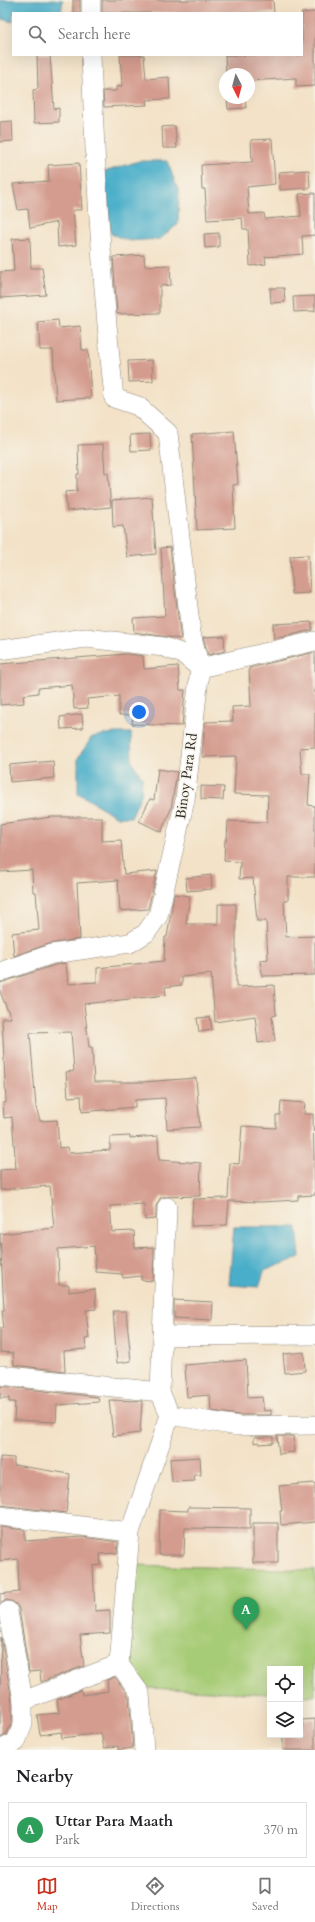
<!DOCTYPE html>
<style>
body{margin:0;font-family:Cardo,serif;background:#f6f6f6;color:#202124}
.controls{position:absolute;right:12px;bottom:12px;display:grid;overflow:hidden;border-radius:0px;box-shadow:0 4px 16px #0002}
.controls button{width:36px;height:36px;display:grid;place-items:center;padding:0;border:0;border-bottom:1px solid #e0e0e0;background:#fff;color:#202124;font:20px sans-serif}
.compass{position:absolute;left:219px;top:68px;width:36px;height:36px;border-radius:50%;background:#fff;box-shadow:0 4px 16px #0002;rotate:174deg}
.you{position:absolute;left:139px;top:712px;width:14px;height:14px;margin:-10px;border:3px solid #fff;border-radius:50%;background:#1a73e8;box-shadow:0 0 0 6px #1a73e833}
.badge{display:grid;place-items:center;width:26px;height:26px;border-radius:50%;background:#c8321e;color:#fff;font-size:13px;font-weight:700}
.pin{position:absolute;translate:-50% -33px;filter:drop-shadow(0 1px 2px #0008)}
.pin::after{content:'';position:absolute;top:21px;width:14px;height:12px;background:inherit;clip-path:polygon(0 0,100% 0,50% 100%)}
.list{margin:0;padding:0;list-style:none}
h2{display:flex;justify-content:space-between;align-items:center;height:52px;margin:0;padding:0 16px;font-size:17px}
h2 small{font-size:13px;font-weight:400;color:#757577}
.list li{display:grid;grid-template-columns:26px 1fr auto;gap:12px;align-items:center;box-sizing:border-box;height:56px;margin:0 8px 8px;padding:0 8px;border:1px solid #e0e0e0;border-radius:0px}
.list b{display:block;font-size:15px;white-space:nowrap}
.list p{margin:0;font-size:13px;white-space:nowrap;color:#757577}
.list em{font-size:13px;font-style:normal;color:#757577}
.icon{flex:none;width:22px;height:22px;fill:none;stroke:currentColor;stroke-width:2;stroke-linecap:round;stroke-linejoin:round}
.map{position:relative;flex:none;width:315px;height:1750px;overflow:hidden}
.search{position:absolute;background:#fff;box-shadow:0 4px 16px #0002;left:12px;right:12px;top:12px;height:44px;display:flex;align-items:center;gap:10px;box-sizing:border-box;padding:0 14px;border-radius:0px;color:#757577;font-size:15px}
.sheet{height:116px;background:#fff}
nav{display:flex;justify-content:space-around;align-items:center;box-sizing:border-box;height:56px;border-top:1px solid #e0e0e0;background:#fff;font-size:11px;color:#757577}
nav a{display:grid;justify-items:center;gap:2px}
nav .on{color:#c8321e}
.map>svg:first-child{display:block}
.green{fill:#a7cc77;stroke:#697c51}
.water{fill:#4aaec9;stroke:#3a6c7a}
.building{fill:#d49c8f}
.lines{fill:none;stroke-linecap:round;stroke-linejoin:round}
.street-casing{stroke:#8f8679;stroke-width:20}
.street{stroke:#fff;stroke-width:19}
.labels{text-anchor:middle;stroke-width:3;stroke-linejoin:round;paint-order:stroke}
.street-label{font-size:14px;fill:#2b2b2b;stroke:#f7f3e8}
</style>
<div class="map">
<svg width="315" height="1750" viewBox="0 0 315 1750">
<rect width="100%" height="100%" fill="#f7f3e8"/>
<filter id="ink" filterUnits="userSpaceOnUse"><feTurbulence type="fractalNoise" baseFrequency=".025" numOctaves="2"/><feDisplacementMap in="SourceGraphic" scale="8" xChannelSelector="R" yChannelSelector="G"/><feConvolveMatrix kernelMatrix="1 2 1 2 8 2 1 2 1" color-interpolation-filters="sRGB"/></filter>
<filter id="wash" filterUnits="userSpaceOnUse"><feTurbulence type="fractalNoise" baseFrequency=".012" numOctaves="4" result="noise"/><feDisplacementMap in="SourceGraphic" scale="16" xChannelSelector="R" yChannelSelector="G"/><feGaussianBlur stdDeviation="0.9" result="paint"/><feColorMatrix in="noise" values="0 0 0 0 0 0 0 0 0 0 0 0 0 0 0 0 0 1.4 0 .05"/><feComposite in="paint" operator="in"/></filter>
<g filter="url(#wash)">
<rect width="100%" height="100%" fill="#f3e2c7"/>
<polygon class="green" points="133,1565 315,1570 315,1696 300,1696 300,1669 270,1669 270,1694 149,1688 128,1665"/>
<g class="water">
<polygon points="0,0 63,0 61,13 13,13 13,22 1,19"/>
<polygon points="139,161 167,161 179,192 178,224 160,239 129,241 111,234 104,172"/>
<polygon points="115,733 131,733 132,762 142,777 141,795 131,817 117,817 78,793 78,758 92,737"/>
<polygon points="234,1227 297,1227 300,1257 264,1271 259,1287 229,1285"/>
</g>
<g id="blocks">
<g class="building">
<rect x="73" y="0" width="7" height="13"/>
<polygon points="102,0 273,0 274,13 102,13"/>
<polygon points="315,12 315,86 296,87 296,78 249,81 249,74 226,74 225,55 302,55 302,13"/>
<polygon points="37,55 50,55 54,109 59,108 59,122 34,123 33,90 38,89"/>
<polygon points="120,55 144,55 146,79 169,77 170,99 146,100 147,105 104,107 103,91 116,91 116,87 122,86"/>
<polygon points="227,98 245,98 246,108 228,109"/>
<polygon points="12,121 13,141 0,142 0,122"/>
<polygon points="175,126 177,148 163,148 162,127"/>
<polygon points="272,139 275,184 247,187 249,214 264,213 265,219 301,216 299,194 315,193 315,235 302,236 303,254 265,257 266,264 250,266 248,229 243,229 242,218 207,220 205,189 202,189 201,165 252,162 251,140"/>
<polygon points="79,163 82,210 73,210 76,245 58,247 57,222 30,228 28,209 18,210 13,184 49,181 48,165"/>
<polygon points="309,170 310,188 280,190 279,172"/>
<polygon points="219,233 219,247 205,248 204,234"/>
<polygon points="30,238 31,268 42,268 46,295 0,298 0,272 14,271 12,239"/>
<polygon points="144,255 145,266 170,265 171,285 160,286 160,313 117,314 113,257"/>
<polygon points="270,288 284,288 285,302 271,303"/>
<polygon points="315,296 315,311 294,312 293,297"/>
<polygon points="58,320 59,328 80,326 82,350 88,350 91,398 56,400 53,350 40,350 38,322"/>
<polygon points="152,360 153,381 129,382 128,361"/>
<polygon points="234,431 238,484 233,485 235,528 197,530 192,434"/>
<polygon points="150,434 151,450 131,451 130,435"/>
<polygon points="103,444 105,473 108,473 111,507 67,511 65,492 77,491 77,474 79,474 78,445"/>
<polygon points="152,497 156,554 127,557 123,526 113,527 112,500"/>
<polygon points="170,547 180,634 181,639 134,632 133,618 165,616 161,548"/>
<polygon points="308,555 310,593 292,594 290,556"/>
<polygon points="312,622 312,630 274,639 273,624"/>
<polygon points="224,636 225,651 208,655 203,637"/>
<polygon points="315,652 315,747 300,748 302,774 310,774 308,805 315,806 315,877 288,877 288,901 284,901 286,937 315,936 315,975 262,976 260,960 268,959 266,921 257,921 253,878 239,879 240,862 224,861 225,840 227,840 228,821 267,822 268,795 234,794 236,756 202,757 205,722 233,721 232,707 251,706 249,668"/>
<polygon points="127,654 143,656 144,669 178,666 180,690 185,690 182,726 132,724 133,715 119,715 119,696 87,699 88,708 74,709 72,685 38,688 38,693 23,695 24,703 0,705 0,664"/>
<polygon points="82,714 83,728 61,729 60,717"/>
<polygon points="53,761 54,778 10,782 9,765"/>
<polygon points="158,769 177,772 171,809 161,832 139,821 150,799 154,800"/>
<polygon points="201,786 224,787 223,800 201,799"/>
<polygon points="52,817 102,817 102,841 121,840 124,874 157,871 148,909 120,911 118,880 77,883 80,939 49,944 14,956 12,933 39,930 36,892 33,892 32,870 0,872 0,824"/>
<polygon points="211,875 212,889 187,891 186,878"/>
<polygon points="174,894 190,896 186,924 218,924 218,904 236,904 236,987 274,985 276,1015 272,1016 275,1041 258,1043 255,1016 215,1022 211,974 182,977 182,985 165,987 166,995 84,1004 89,1047 92,1047 94,1082 143,1082 196,1078 200,1127 167,1129 165,1098 135,1100 135,1107 82,1112 81,1096 68,1097 66,1072 74,1071 71,1032 30,1033 36,1107 40,1121 57,1120 59,1148 68,1147 69,1153 110,1150 110,1137 130,1136 130,1138 158,1136 159,1160 201,1163 200,1196 161,1197 156,1206 156,1219 145,1220 144,1204 110,1206 112,1232 134,1231 135,1248 154,1247 153,1281 141,1280 141,1276 123,1278 122,1274 96,1272 94,1246 58,1249 59,1285 69,1285 69,1292 95,1289 96,1309 86,1310 89,1338 85,1339 86,1349 64,1351 65,1371 14,1365 13,1353 0,1352 0,1328 4,1328 2,1311 4,1310 0,1234 54,1228 50,1186 0,1190 0,1170 16,1169 12,1117 4,1118 3,1103 6,1103 2,1018 11,1018 0,992 0,983 55,965 66,963 68,984 97,982 97,968 164,961 165,937 167,937"/>
<polygon points="210,1017 212,1030 199,1032 197,1018"/>
<polygon points="281,1101 305,1103 304,1114 313,1114 315,1195 298,1196 298,1200 261,1202 229,1201 227,1225 191,1226 193,1199 228,1198 230,1163 239,1164 242,1126 276,1128 276,1115 280,1115"/>
<polygon points="174,1300 213,1302 212,1320 174,1318"/>
<polygon points="113,1311 126,1311 131,1361 117,1363"/>
<polygon points="304,1352 305,1371 285,1373 283,1354"/>
<polygon points="246,1360 248,1398 262,1397 264,1411 271,1410 271,1415 239,1415 211,1411 210,1395 187,1397 185,1365"/>
<polygon points="0,1386 98,1397 99,1402 57,1405 56,1422 14,1420 15,1402 9,1402 9,1398 0,1398"/>
<polygon points="109,1400 142,1401 140,1433 113,1436"/>
<polygon points="277,1436 293,1436 294,1452 279,1454"/>
<polygon points="254,1437 273,1437 273,1443 259,1444 258,1442 254,1443"/>
<polygon points="0,1457 14,1458 14,1465 70,1474 66,1513 0,1505"/>
<polygon points="200,1457 201,1475 194,1475 195,1481 172,1482 170,1459"/>
<polygon points="315,1483 315,1522 281,1525 280,1511 282,1511 279,1486"/>
<polygon points="188,1507 250,1508 250,1529 185,1528 184,1555 159,1555 160,1510 188,1511"/>
<rect x="253" y="1523" width="25" height="40"/>
<polygon points="0,1527 25,1530 25,1541 82,1537 118,1542 117,1553 100,1554 101,1565 93,1566 95,1611 110,1610 110,1633 80,1635 84,1666 41,1682 40,1671 29,1672 19,1609 16,1604 11,1601 6,1600 0,1604 0,1594 19,1592 18,1559 0,1561"/>
<polygon points="1,1637 12,1702 12,1722 6,1735 0,1738"/>
<polygon points="115,1677 129,1697 133,1748 118,1750 118,1746 104,1748 101,1733 62,1738 61,1732 40,1735 37,1715 59,1713 57,1700 81,1690 82,1695 108,1691 107,1680"/>
<polygon points="315,1719 315,1750 283,1750 283,1735 300,1735 300,1732 303,1732 302,1720"/>
</g>
</g>
</g>
<g filter="url(#ink)">
<use href="#blocks" fill-opacity="0" stroke="#8f8679" stroke-width="1"/>
<g class="lines">
<g class="street-casing">
<g id="street">
<polyline points="91,13 91,0"/>
<path d="M 91,55 C 95,170 102,283 114,398 L 138,406 L 168,433 L 191,633 L 200,668 L 315,641"/>
<polyline points="0,650 86,638 164,647 183,654 200,668 185,800 158,916 146,933 130,943 52,954 0,972"/>
<polyline points="162,1336 315,1335"/>
<polyline points="0,1375 160,1392 170,1415 238,1426 315,1425"/>
<polyline points="160,1392 167,1207"/>
<polyline points="0,1516 130,1532"/>
<polyline points="8,1611 23,1701"/>
<polyline points="119,1664 140,1693 144,1750"/>
<polyline points="0,1750 16,1742 23,1724 23,1701 119,1664 130,1532 170,1415"/>
</g>
</g>
<use href="#street" class="street"/>
</g>
</g>
<g class="labels">
<g class="street-label">
<text transform="translate(186 776) rotate(-82)" y="5">Binoy Para Rd</text>
</g>
</g>
</svg>
<div class="controls">
<button><svg class="icon" aria-label="locate" viewBox="0 0 24 24"><circle cx="12" cy="12" r="6"/><path d="M12 2v4M12 18v4M2 12h4M18 12h4"/></svg></button>
<button><svg class="icon" aria-label="layers" viewBox="0 0 24 24"><path d="M12 4l9 5-9 5-9-5zM3 14l9 5 9-5"/></svg></button>
</div>
<svg class="compass" viewBox="-18 -18 36 36"><path d="M0-13l5 13h-10z" fill="#e53935"/><path d="M0 13l5-13h-10z" fill="#757577"/></svg>
<div class="you"></div>
<div class="pin badge" style="left:246px;top:1630px;background:#2e9e5b">A</div>
<div class="search"><svg class="icon" aria-label="search" viewBox="0 0 24 24"><circle cx="10" cy="10" r="6"/><path d="M15 15l6 6"/></svg>Search here</div>
</div>
<section class="sheet">
<h2>Nearby<small></small></h2>
<ul class="list">
<li><span class="badge" style="background:#2e9e5b">A</span><div><b>Uttar Para Maath</b><p>Park</p></div><em>370 m</em></li>
</ul>
</section>
<nav>
<a class="on"><svg class="icon" aria-label="map" viewBox="0 0 24 24"><path d="M3 6l6-2 6 2 6-2v14l-6 2-6-2-6 2zM9 4v14M15 6v14"/></svg>Map</a>
<a><svg class="icon" aria-label="directions" viewBox="0 0 24 24"><path d="M12 3l9 9-9 9-9-9zM9 14v-3h6M13 9l2 2-2 2"/></svg>Directions</a>
<a><svg class="icon" aria-label="saved" viewBox="0 0 24 24"><path d="M7 4h10v16l-5-4-5 4z"/></svg>Saved</a>
</nav>
